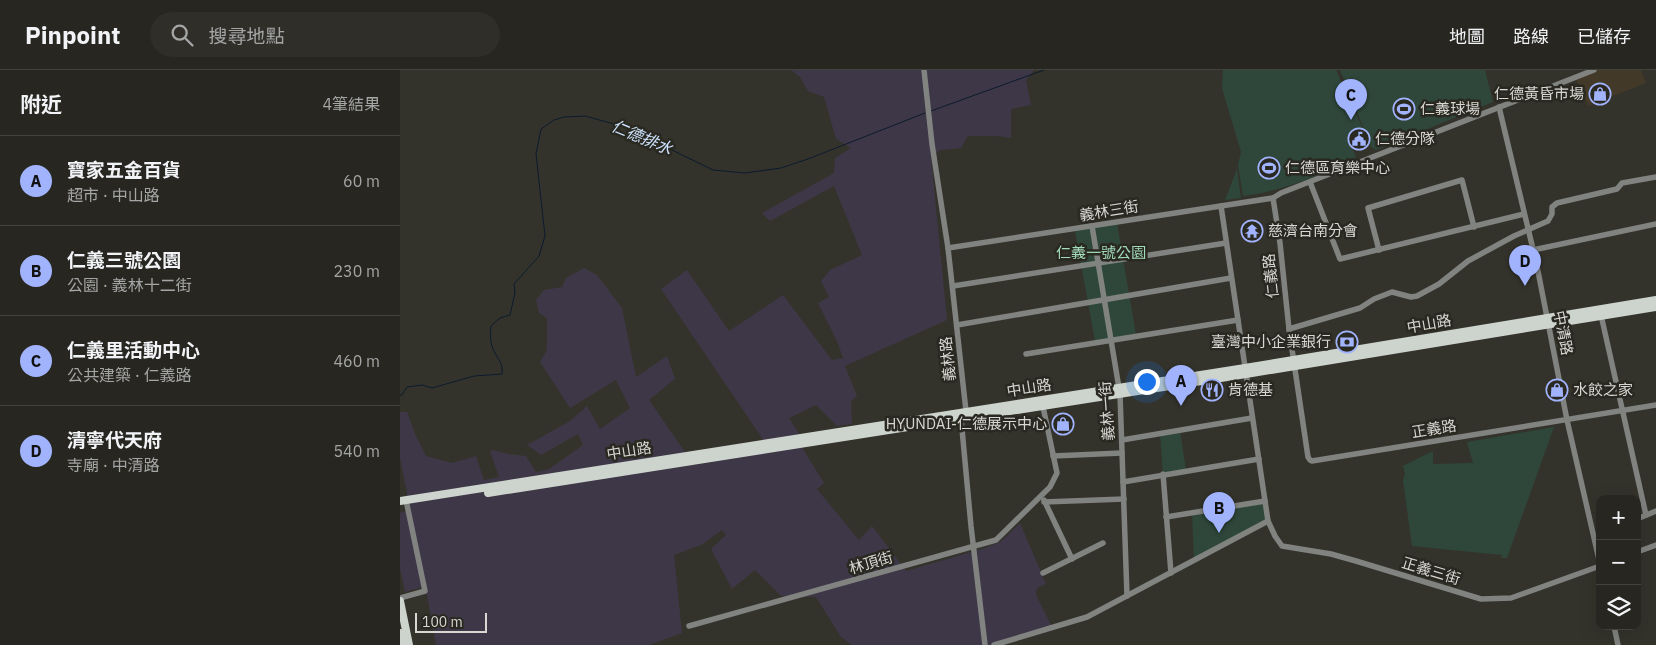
<!DOCTYPE html>
<html lang="zh-TW">
<meta charset="utf-8">
<style>
body{margin:0;font-family:"IBM Plex Sans","Noto Sans TC",sans-serif;background:#2f2e29;color:#f1f3f6}
.controls{position:absolute;right:15px;bottom:15px;display:grid;overflow:hidden;border-radius:10px;box-shadow:0 5px 20px #0002}
.controls button{width:45px;height:45px;display:grid;place-items:center;padding:0;border:0;border-bottom:1px solid #43433e;background:#272620;color:#f1f3f6;font:25px sans-serif}
.scale{position:absolute;left:15px;bottom:12px;width:72px;box-sizing:border-box;padding-left:5px;border:2px solid #d8d7d2;border-top:0;font-size:14px;line-height:18px;white-space:nowrap;color:#d8d7d2;-webkit-text-stroke:4px #2a2921;paint-order:stroke}
.you{position:absolute;left:746px;top:311px;width:18px;height:18px;margin:-12px;border:4px solid #fff;border-radius:50%;background:#1a73e8;box-shadow:0 0 0 8px #1a73e833}
.badge{display:grid;place-items:center;width:32px;height:32px;border-radius:50%;background:#a1b3fd;color:#111;font-size:16px;font-weight:700}
.pin{position:absolute;translate:-50% -41px;filter:drop-shadow(0 1px 2px #0008)}
.pin::after{content:'';position:absolute;top:26px;width:18px;height:15px;background:inherit;clip-path:polygon(0 0,100% 0,50% 100%)}
.list{margin:0;padding:0;list-style:none}
h2{display:flex;justify-content:space-between;align-items:center;height:65px;margin:0;padding:0 20px;font-size:21px}
h2 small{font-size:16px;font-weight:400;color:#a4a5a5}
.list li{display:grid;grid-template-columns:32px 1fr auto;gap:15px;align-items:center;box-sizing:border-box;height:90px;padding:0 20px;border-top:1px solid #43433e}
.list b{display:block;font-size:19px;white-space:nowrap}
.list p{margin:0;font-size:16px;white-space:nowrap;color:#a4a5a5}
.list em{font-size:16px;font-style:normal;color:#a4a5a5}
.icon{flex:none;width:28px;height:28px;fill:none;stroke:currentColor;stroke-width:2;stroke-linecap:round;stroke-linejoin:round}
.map{position:relative;flex:none;width:1256px;height:575px;overflow:hidden}
header{display:flex;align-items:center;gap:30px;box-sizing:border-box;height:70px;padding:0 25px;background:#272620;border-bottom:1px solid #43433e}
header strong{font-size:24px}
nav{display:flex;gap:28px;margin-inline-start:auto;font-size:18px}
.search{width:350px;height:45px;background:#2f2e29;display:flex;align-items:center;gap:12px;box-sizing:border-box;padding:0 18px;border-radius:28px;color:#a4a5a5;font-size:19px}
main{display:flex}
aside{flex:1;background:#272620}
.map>svg:first-child{display:block}
.commercial{fill:#423928}
.industrial{fill:#3e3747}
.green{fill:#2f473a}
.lines{fill:none;stroke-linecap:round;stroke-linejoin:round}
.stream{stroke:#0b1b2d;stroke-width:1}
.minor{stroke:#808380;stroke-width:5.5}
.major{stroke:#cdd4cd;stroke-width:8}
.labels{text-anchor:middle;stroke-width:5;stroke-linejoin:round;paint-order:stroke}
.poi-label{font-size:15px;fill:#d8d7d2;stroke:#2a2921;text-anchor:start}
.street-label{font-size:15px;fill:#d8d7d2;stroke:#2a2921}
.park-label{font-size:15px;fill:#a2daba;stroke:#2a2921}
.water-label{font-size:16px;font-style:italic;fill:#cce2fc;stroke:#2a2921}
</style>
<header>
<strong>Pinpoint</strong>
<div class="search"><svg class="icon" aria-label="search" viewBox="0 0 24 24"><circle cx="10" cy="10" r="6"/><path d="M15 15l6 6"/></svg>搜尋地點</div>
<nav><a>地圖</a><a>路線</a><a>已儲存</a></nav>
</header>
<main>
<aside>
<h2>附近<small>4筆結果</small></h2>
<ul class="list">
<li><span class="badge">A</span><div><b>寶家五金百貨</b><p>超市 · 中山路</p></div><em>60 m</em></li>
<li><span class="badge">B</span><div><b>仁義三號公園</b><p>公園 · 義林十二街</p></div><em>230 m</em></li>
<li><span class="badge">C</span><div><b>仁義里活動中心</b><p>公共建築 · 仁義路</p></div><em>460 m</em></li>
<li><span class="badge">D</span><div><b>清寧代天府</b><p>寺廟 · 中清路</p></div><em>540 m</em></li>
</ul>
</aside>
<div class="map">
<svg width="1256" height="575" viewBox="0 0 1256 575">
<rect width="100%" height="100%" fill="#34332b"/>
<polygon class="commercial" points="1199,0 1241,0 1246,13 1188,36 1176,9"/>
<polygon class="industrial" points="391,0 634,0 626,10 631,35 611,39 611,68 596,66 568,66 561,78 540,80 531,87 547,250 445,296 457,326 451,331 452,354 437,356 416,335 389,348 398,362 403,379 424,413 417,419 459,470 472,456 506,501 585,478 600,472 620,453 646,514 637,518 636,525 652,557 592,575 452,575 441,567 416,527 381,526 355,500 332,519 311,479 326,465 322,460 301,475 274,485 282,563 249,575 36,575 27,525 23,517 5,522 0,498 0,443 6,441 7,423 0,388 0,342 7,342 15,364 26,386 52,393 76,386 84,410 99,407 90,381 93,380 109,384 126,386 136,402 149,399 183,375 178,364 141,385 127,375 170,351 187,336 200,359 230,338 216,310 170,338 140,292 147,280 147,248 139,243 136,230 144,220 162,217 166,208 184,198 197,205 222,238 236,307 267,286 275,309 249,330 294,395 360,384 362,368 261,219 287,200 329,261 383,225 432,290 443,288 437,271 418,233 429,227 421,211 430,200 462,185 434,116 370,151 362,143 434,103 435,88 451,78 436,69 424,27 408,21 400,7"/>
<g class="green">
<path d="M 823,0 L 936,0 L 963,59 L 947,66 L 957,90 C 919,105 883,121 843,126 L 838,95 L 841,82 L 822,18 Z"/>
<polygon points="940,0 1085,0 1093,32 976,80 971,77"/>
<polygon points="837,99 841,128 825,130"/>
<polygon points="717,153 736,265 695,271 675,161"/>
<polygon points="1154,357 1107,488 1101,488 1102,485 1012,476 1003,410 1005,404 1003,396 1033,381 1033,394 1073,393 1067,372"/>
<polygon points="780,360 786,401 763,404 760,363"/>
<polygon points="865,431 868,451 794,490 792,443"/>
</g>
<g class="lines">
<g class="stream">
<polyline points="531,41 644,0"/>
<path d="M 0,325 L 2,325 L 7,317 L 22,315 L 32,318 L 74,306 L 102,304 C 103,292 99,292 94,281 C 90,273 90,265 91,256 L 100,248 L 110,245 L 115,223 L 114,214 L 139,186 L 145,166 L 136,84 L 141,59 L 154,50 L 164,47 L 185,46 L 225,57 L 313,100 L 345,103 L 381,98 L 408,89 L 525,43"/>
</g>
<g class="minor">
<polyline points="524,0 532,74 548,178 566,341 561,348 571,456 585,575"/>
<polyline points="1194,0 881,123 873,128 880,173 889,259 908,387 910,390 912,391 1256,335"/>
<polyline points="1099,37 1137,196 1167,350 1200,494"/>
<polyline points="910,112 940,189 1124,144"/>
<polyline points="821,136 868,451 875,466 882,476 931,484 956,491 1081,529 1111,528 1200,496"/>
<polyline points="692,156 720,324 727,526"/>
<polyline points="548,178 873,128"/>
<polyline points="979,180 968,138 1062,110 1074,157"/>
<polyline points="1133,180 1256,154"/>
<polyline points="553,216 826,173"/>
<polyline points="1201,245 1246,445"/>
<polyline points="557,255 831,208"/>
<polyline points="889,259 960,238 974,229 992,222 1011,227 1017,226 1039,214 1068,191 1114,166 1148,151 1152,144 1152,137 1157,133 1217,119 1222,113 1256,107"/>
<polyline points="626,284 838,250"/>
<polyline points="722,370 852,348"/>
<polyline points="653,386 722,383"/>
<polyline points="763,404 771,503"/>
<polyline points="723,412 859,389"/>
<polyline points="644,430 672,489"/>
<polyline points="644,432 724,429"/>
<polyline points="766,447 865,431"/>
<polyline points="1237,449 1256,441"/>
<polyline points="1237,482 1256,475"/>
<polyline points="643,503 703,473"/>
<polyline points="0,528 25,521 6,430"/>
<polyline points="289,556 596,470 650,417 657,403 642,332"/>
<polyline points="1214,556 1218,575"/>
<polyline points="594,575 687,547 868,451"/>
</g>
<g class="major">
<polyline points="88,423 846,304 1256,237"/>
<polyline points="0,431 845,298 1256,230"/>
<polyline points="0,531 9,575"/>
<polyline points="0,563 2,575"/>
</g>
</g>
<defs>
<g id="shop-ring" transform="scale(1.125)"><circle r="9.5" fill="#2a2921" stroke="#a1b3fd" stroke-width="1.5"/><path d="M-5-2.5h2.3a2.7 3.5 0 0 1 5.4 0H5L5.5 6h-11ZM-1.5-2.5h3a1.5 2.3 0 0 0-3 0Z" fill="#a1b3fd"/></g>
<g id="stadium-ring" transform="scale(1.125)"><circle r="9.5" fill="#2a2921" stroke="#a1b3fd" stroke-width="1.5"/><path d="M0-5a6.5 5 0 1 0 0 10a6.5 5 0 1 0 0-10ZM-3.5-1.8h7v3.6h-7Z" fill="#a1b3fd"/></g>
<g id="civic-ring" transform="scale(1.125)"><circle r="9.5" fill="#2a2921" stroke="#a1b3fd" stroke-width="1.5"/><path d="M-.6-6.5H3V-4.5H.6V-3L4-1V1h2V6H-6V1h2V-1L-.6-3ZM-1.2 2.5V6h2.4V2.5Z" fill="#a1b3fd"/></g>
<g id="temple-ring" transform="scale(1.125)"><circle r="9.5" fill="#2a2921" stroke="#a1b3fd" stroke-width="1.5"/><path d="M0-6L5-2H3V0L6.5 2.5H4V6H1.5V3h-3V6H-4V2.5H-6.5L-3 0V-2H-5Z" fill="#a1b3fd"/></g>
<g id="bank-ring" transform="scale(1.125)"><circle r="9.5" fill="#2a2921" stroke="#a1b3fd" stroke-width="1.5"/><path d="M-6-4H6V4H-6ZM0-2.3a2.3 2.3 0 1 0 0 4.6a2.3 2.3 0 1 0 0-4.6Z" fill="#a1b3fd"/></g>
<g id="restaurant-ring" transform="scale(1.125)"><circle r="9.5" fill="#2a2921" stroke="#a1b3fd" stroke-width="1.5"/><path d="M-5-6h1v4h1v-4h1v4h1v-4h1v5L-1.5 .5V6h-2V.5L-5-1ZM5-6V6H3V1.5H1.5Q1.5-4 5-6Z" fill="#a1b3fd"/></g>
</defs>
<g fill-rule="evenodd">
<use href="#shop-ring" x="1200" y="24"/>
<use href="#stadium-ring" x="1004" y="39"/>
<use href="#civic-ring" x="959" y="69"/>
<use href="#stadium-ring" x="869" y="98"/>
<use href="#temple-ring" x="852" y="161"/>
<use href="#bank-ring" x="947" y="272"/>
<use href="#restaurant-ring" x="812" y="320"/>
<use href="#shop-ring" x="1157" y="320"/>
<use href="#shop-ring" x="663" y="354"/>
</g>
<g class="labels">
<g class="poi-label">
<text x="1184" y="29" text-anchor="end">仁德黃昏市場</text>
<text x="1020" y="44">仁義球場</text>
<text x="975" y="74">仁德分隊</text>
<text x="885" y="103">仁德區育樂中心</text>
<text x="868" y="166">慈濟台南分會</text>
<text x="931" y="277" text-anchor="end">臺灣中小企業銀行</text>
<text x="828" y="325">肯德基</text>
<text x="1173" y="325">水餃之家</text>
<text x="647" y="359" text-anchor="end">HYUNDAI-仁德展示中心</text>
</g>
<g class="street-label">
<text transform="translate(709 141) rotate(-9)" y="5">義林三街</text>
<text transform="translate(871 206) rotate(-96)" y="5">仁義路</text>
<text transform="translate(1029 254) rotate(-10)" y="5">中山路</text>
<text transform="translate(1163 263) rotate(79)" y="5">中清路</text>
<text transform="translate(548 289) rotate(-96)" y="5">義林路</text>
<text transform="translate(629 318) rotate(-9)" y="5">中山路</text>
<text transform="translate(707 341) rotate(-94)" y="5">義林一街</text>
<text transform="translate(1034 359) rotate(-9)" y="5">正義路</text>
<text transform="translate(229 381) rotate(-9)" y="5">中山路</text>
<text transform="translate(471 493) rotate(-16)" y="5">林頂街</text>
<text transform="translate(1031 501) rotate(17)" y="5">正義三街</text>
</g>
<g class="park-label">
<text x="701" y="188">仁義一號公園</text>
</g>
<g class="water-label">
<text transform="translate(242 67) rotate(23)" y="6">仁德排水</text>
</g>
</g>
</svg>
<div class="controls">
<button>+</button>
<button>−</button>
<button><svg class="icon" aria-label="layers" viewBox="0 0 24 24"><path d="M12 4l9 5-9 5-9-5zM3 14l9 5 9-5"/></svg></button>
</div>
<div class="scale">100 m</div>
<div class="you"></div>
<div class="pin badge" style="left:781px;top:336px">A</div>
<div class="pin badge" style="left:819px;top:463px">B</div>
<div class="pin badge" style="left:951px;top:50px">C</div>
<div class="pin badge" style="left:1125px;top:216px">D</div>
</div>
</main>
